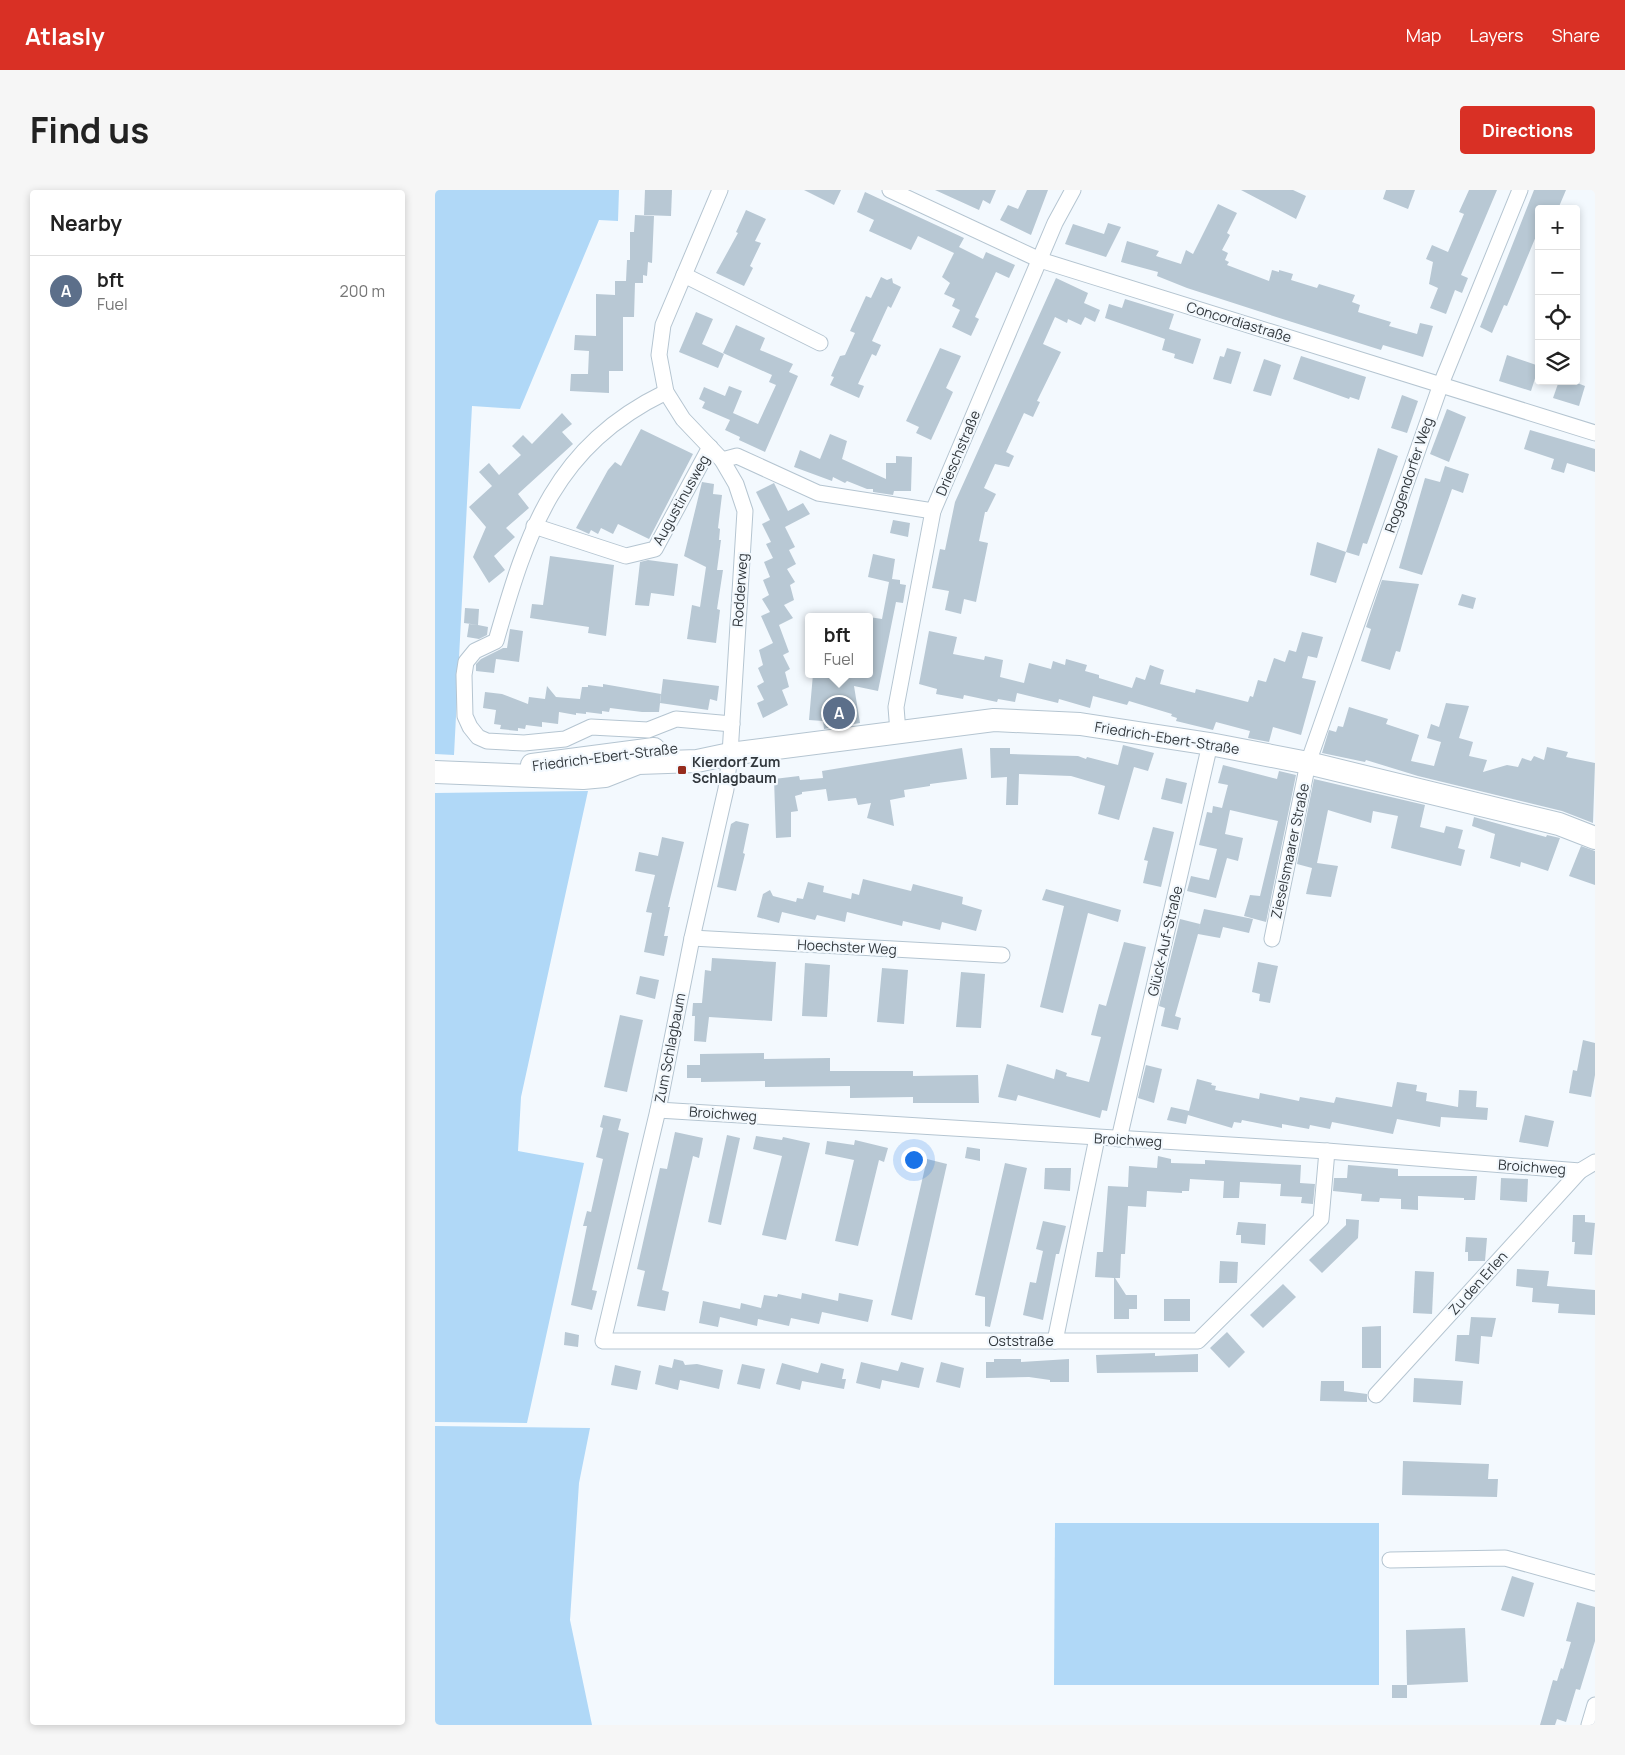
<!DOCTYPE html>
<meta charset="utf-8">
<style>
body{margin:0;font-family:Manrope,sans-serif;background:#f6f6f6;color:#222}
.controls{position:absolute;right:15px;top:15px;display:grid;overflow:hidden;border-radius:5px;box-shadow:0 2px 8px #0003}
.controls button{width:45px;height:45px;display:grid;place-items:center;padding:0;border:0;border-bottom:1px solid #e0e0e0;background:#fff;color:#222;font:25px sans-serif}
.you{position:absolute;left:478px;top:969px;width:18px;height:18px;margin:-12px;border:4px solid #fff;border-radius:50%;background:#1a73e8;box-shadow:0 0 0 8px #1a73e833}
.badge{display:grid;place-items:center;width:32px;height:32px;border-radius:50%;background:#d93025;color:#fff;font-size:16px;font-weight:700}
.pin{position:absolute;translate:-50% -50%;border:2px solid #fff;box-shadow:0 1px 5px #0006}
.popup{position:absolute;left:370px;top:423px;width:68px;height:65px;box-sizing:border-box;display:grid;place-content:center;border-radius:5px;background:#fff;filter:drop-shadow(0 1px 4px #0005);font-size:16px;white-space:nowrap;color:#767676}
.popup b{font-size:19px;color:#222}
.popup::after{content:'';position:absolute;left:50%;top:100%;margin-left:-10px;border:10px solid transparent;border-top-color:#fff}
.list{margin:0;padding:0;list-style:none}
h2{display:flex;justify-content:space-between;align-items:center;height:65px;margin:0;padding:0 20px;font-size:21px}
h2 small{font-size:16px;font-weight:400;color:#767676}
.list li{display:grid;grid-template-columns:32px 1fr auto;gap:15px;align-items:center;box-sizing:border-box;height:70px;padding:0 20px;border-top:1px solid #e0e0e0}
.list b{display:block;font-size:19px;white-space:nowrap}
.list p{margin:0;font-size:16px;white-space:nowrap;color:#767676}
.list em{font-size:16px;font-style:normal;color:#767676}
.icon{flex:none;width:28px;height:28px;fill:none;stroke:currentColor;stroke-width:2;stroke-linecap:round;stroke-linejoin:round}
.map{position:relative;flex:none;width:1160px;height:1535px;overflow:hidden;border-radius:5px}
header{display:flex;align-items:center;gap:30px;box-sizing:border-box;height:70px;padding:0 25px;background:#d93025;color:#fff}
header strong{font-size:24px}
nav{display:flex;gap:28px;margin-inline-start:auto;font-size:18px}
.intro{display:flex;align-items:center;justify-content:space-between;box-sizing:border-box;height:120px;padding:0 30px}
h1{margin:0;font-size:35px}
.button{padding:12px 22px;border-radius:5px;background:#d93025;color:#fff;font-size:18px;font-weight:700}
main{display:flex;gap:30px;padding:0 30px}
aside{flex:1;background:#fff;border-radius:5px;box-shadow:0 2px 8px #0003}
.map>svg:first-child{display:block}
.green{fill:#b0d8f7}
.building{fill:#b8c8d4}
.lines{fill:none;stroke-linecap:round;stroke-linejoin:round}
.street-casing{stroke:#b5c5d1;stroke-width:17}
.secondary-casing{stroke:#b5c5d1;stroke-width:24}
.street{stroke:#fff;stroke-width:15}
.secondary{stroke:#fff;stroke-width:22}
.poi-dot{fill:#962c1d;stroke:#f3f9fe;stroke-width:2}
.labels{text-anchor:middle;stroke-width:4.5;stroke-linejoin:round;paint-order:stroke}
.street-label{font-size:14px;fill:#32383d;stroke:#f3f9fe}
.poi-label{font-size:14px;font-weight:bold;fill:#32383d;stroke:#f3f9fe;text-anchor:start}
</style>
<header>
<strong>Atlasly</strong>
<nav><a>Map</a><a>Layers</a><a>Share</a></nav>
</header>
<div class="intro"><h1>Find us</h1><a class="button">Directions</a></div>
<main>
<aside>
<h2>Nearby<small></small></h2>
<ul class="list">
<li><span class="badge" style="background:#5c6f8a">A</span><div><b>bft</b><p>Fuel</p></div><em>200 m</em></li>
</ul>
</aside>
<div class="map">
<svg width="1160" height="1535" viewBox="0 0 1160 1535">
<rect width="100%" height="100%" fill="#f3f9fe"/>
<g class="green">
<polygon points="0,0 184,0 183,31 164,30 85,219 37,216 19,565 0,564"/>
<polygon points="153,601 86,907 83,961 149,973 92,1233 0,1232 0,603"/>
<polygon points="0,1236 155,1238 144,1293 135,1430 157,1535 0,1535"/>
<polygon points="620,1333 944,1333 944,1495 619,1495"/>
</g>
<g class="building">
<polygon points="210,0 237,0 236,26 209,25"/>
<polygon points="369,0 406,0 399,15"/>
<polygon points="500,0 561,0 555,14 548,10 544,20"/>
<polygon points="592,0 613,0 596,45 565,30 573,15 583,19"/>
<polygon points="806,0 858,0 871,6 861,29"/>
<polygon points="951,0 980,0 973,19 948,9"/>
<polygon points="1034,0 1062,0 1026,85 1033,88 1027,103 1020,100 1011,124 995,118 1003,98 994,94 998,72 991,69 997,55 1013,62 1029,24 1024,22"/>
<polygon points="1099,0 1131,0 1123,19 1104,19 1104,39 1072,116 1069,115 1057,143 1045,137"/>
<polygon points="430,2 529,48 524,57 548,69 551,62 580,75 574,88 561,82 540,127 544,129 536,146 517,137 525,120 517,116 520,109 509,104 515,93 507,87 519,63 483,46 476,60 434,41 439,30 422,22"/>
<polygon points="783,14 802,23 792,43 795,45 787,60 793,63 790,70 794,72 792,75 834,91 837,80 844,82 844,80 858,84 856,90 882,98 884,94 920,105 917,112 925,115 923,122 956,132 954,136 982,144 985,133 998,136 988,167 948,155 946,160 857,132 752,98 722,86 723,82 686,72 692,51 724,61 721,66 746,74 751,60 758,64"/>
<polygon points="311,20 331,29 320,51 326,53 315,76 318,78 309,96 281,83 303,43 301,42"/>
<polygon points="200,25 219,26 217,73 213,72 212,86 208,85 208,93 200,93 199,127 188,127 188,181 174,181 174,203 135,201 136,184 153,184 154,161 139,160 140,145 161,146 161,104 180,105 180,91 191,91 192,70 195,70 195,42 199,42"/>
<polygon points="673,33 686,37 671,67 630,54 638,34 669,44"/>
<polygon points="446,87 452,90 457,88 458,93 466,97 456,118 453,116 437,151 446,155 441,166 437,164 423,194 429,196 424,208 395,195 399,187 396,186 405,166 410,165 420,143 415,141 431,106 436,108"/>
<polygon points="621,88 653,103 649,113 665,120 660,132 650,127 646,135 633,129 632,133 620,127 608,154 626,162 602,211 605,212 598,227 589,223 571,262 579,266 574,277 560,274 549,298 561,304 552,322 550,322 544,351 553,353 541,412 529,409 526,424 510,420 514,401 497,398 505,359 510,360 520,312"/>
<polygon points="690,109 739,124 734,139 766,149 758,174 739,168 740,164 727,160 730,149 670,128 674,114 687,118"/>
<polygon points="261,122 278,129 267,154 289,164 283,178 244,162"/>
<polygon points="301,135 330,148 325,160 358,174 354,182 363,186 330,262 304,250 305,247 290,240 295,230 267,218 270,212 264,209 269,197 290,206 294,196 307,201 298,223 323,234 341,195 334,192 337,185 288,163"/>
<polygon points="505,158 526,166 511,198 518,202 496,250 481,243 484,237 471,231"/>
<polygon points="792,158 806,162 796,194 778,189 785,166 789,167"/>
<polygon points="1072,165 1104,176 1096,201 1064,191"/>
<polygon points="866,166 931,187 924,210 915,207 914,209 858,189"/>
<polygon points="829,169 846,175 836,206 818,201"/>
<polygon points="1124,191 1137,191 1150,196 1144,216 1118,208"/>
<polygon points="967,205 983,211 972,243 956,238"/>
<polygon points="1012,219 1031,227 1014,272 995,264"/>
<polygon points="127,223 137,234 127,242 138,254 83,304 94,318 71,338 80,347 59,366 70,380 54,393 38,367 51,337 34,317 57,296 44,282 54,273 64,285 86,265 77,256 88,245 97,254"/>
<polygon points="206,239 258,264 214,349 183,334 178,344 166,338 163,344 156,340 154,344 141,338 173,280 180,272 186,276"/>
<polygon points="1095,240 1160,259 1160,282 1132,273 1129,283 1116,279 1119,269 1089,259"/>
<polygon points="395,244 412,251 407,269 451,289 451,273 461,273 461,266 477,267 476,301 459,301 458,305 438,302 438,299 432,299 412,291 410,293 398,287 397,291 359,277 365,260 385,269"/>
<polygon points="943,258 963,266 932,354 928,353 924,366 911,362"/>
<polygon points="1010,276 1034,284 1028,303 1017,299 987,385 964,378 990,288 1005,292"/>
<polygon points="267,292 279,294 278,304 287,305 283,338 285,339 284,350 286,350 282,380 288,380 282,419 285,420 281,453 252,449 257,415 265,417 271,377 249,366"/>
<polygon points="339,293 353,321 368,313 375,324 350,337 360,357 354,360 361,374 352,379 360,392 355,395 359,410 349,415 358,428 344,435 354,462 348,465 355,479 350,482 354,497 347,500 353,515 328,528 322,513 329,510 322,496 329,492 323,478 328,475 324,460 338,453 326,426 335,422 327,409 334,405 328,390 335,387 329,372 338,368 331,354 336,352 327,334 335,330 321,302"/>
<polygon points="458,330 475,333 473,347 455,343"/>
<polygon points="882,352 911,362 901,393 875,385"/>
<polygon points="438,364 460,369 457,389 465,390 465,394 471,395 468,413 461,412 443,501 419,496 425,533 389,539 388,531 374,530 378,484 434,484 434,427 447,429 454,392 433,387"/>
<polygon points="115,366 179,375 171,446 153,443 154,437 95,428 97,414 108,415"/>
<polygon points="213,370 243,374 239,406 216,403 214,416 200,415 205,372"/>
<polygon points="947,390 984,394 965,462 961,461 955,480 926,471 936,439 931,437"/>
<polygon points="1027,404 1041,408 1038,419 1023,415"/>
<polygon points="30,418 44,419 43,435 53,437 52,445 44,449 32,447 34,434 43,435 29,433"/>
<polygon points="75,439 88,441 84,472 61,469 59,483 41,481 41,474 46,469 68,458 72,458"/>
<polygon points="494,441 522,447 518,464 549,470 550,466 568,470 565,487 589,493 594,473 616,479 618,471 630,475 631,469 652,475 650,481 664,485 664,488 697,498 701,487 710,490 715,475 729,480 725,494 760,503 761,499 813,512 815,506 818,507 823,490 831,492 839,468 850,472 854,460 861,462 867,442 888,447 882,468 873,466 867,488 881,491 866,545 838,537 834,552 813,548 815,541 781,532 778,540 741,531 742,528 736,526 737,524 694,511 692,515 658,506 655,518 624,509 623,513 582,503 580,512 563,509 562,512 529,505 528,509 501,504 502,499 484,494"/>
<polygon points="228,489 284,496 282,511 275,509 273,520 225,513"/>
<polygon points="168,494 226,504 224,522 207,522 175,518 174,522 167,521 167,524 151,522 151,524 141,523 141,525 124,522 123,534 107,532 107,537 91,535 90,539 83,538 83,541 65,539 66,535 59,534 61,520 48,518 50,502 67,504 93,514 94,507 110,509 112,496 121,507 145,509 147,497 153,497 153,495 168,497"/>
<polygon points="1011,513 1034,516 1024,548 1038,552 1034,566 1052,570 1048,582 1072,575 1083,577 1087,568 1096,571 1099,566 1109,570 1112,557 1133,562 1131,567 1160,573 1158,633 1127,621 983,586 931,570 930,572 887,563 894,540 901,542 903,536 908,537 914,517 953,529 951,534 984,545 976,571 999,576 1006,552 992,548 996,534 1004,537"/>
<polygon points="688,555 719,563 713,581 699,577 684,630 663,624 670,596 636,586 584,584 583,615 571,615 572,587 556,588 555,558 575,558 575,564 643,566 651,569 652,567 683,575"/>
<polygon points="527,558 532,589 495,594 495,596 469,600 470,607 455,610 459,636 432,628 436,613 423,615 421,608 393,611 391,599 367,602 367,604 360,606 363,621 356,622 356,647 341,648 339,589 364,586 365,590 388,588 387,581"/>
<polygon points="788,575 842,589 844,581 861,585 831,732 809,726 815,705 825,706 843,631 795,620 790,644 808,648 803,671 792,668 781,708 752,701 756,686 774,690 782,659 764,655 772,622 777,623 778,616 787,618 793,595 783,593"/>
<polygon points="731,588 752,593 747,614 726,609"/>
<polygon points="879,589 990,615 985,637 1009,643 1011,636 1028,640 1023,658 1030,660 1026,676 956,658 963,626 938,621 936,633 893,620 882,673 903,676 896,707 871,704 877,678 862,674"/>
<polygon points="1039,627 1111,647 1112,645 1125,648 1113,681 1086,672 1085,677 1055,668 1060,644 1037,636"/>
<polygon points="301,631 314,634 308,663 310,664 301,701 282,697 296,634"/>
<polygon points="718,637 739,642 726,697 708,693 713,671 709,670"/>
<polygon points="227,647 249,652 233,717 235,717 229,746 233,746 229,766 209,762 217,723 211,722 220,685 200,681 204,662 223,666"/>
<polygon points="1146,656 1160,661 1160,695 1134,686"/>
<polygon points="428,689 476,701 478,694 528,707 527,714 547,720 541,741 507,732 505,740 468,731 467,736 412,722 410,732 382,725 380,730 347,722 344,733 322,727 328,704 335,700 338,706 361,712 362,708 368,709 373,692 389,696 388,702 416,709 417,703 424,705"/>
<polygon points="611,699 686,720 683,732 653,723 628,823 605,817 629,716 607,710"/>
<polygon points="769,719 818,729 814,743 788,737 785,748 763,744 740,826 746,828 743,840 726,836 730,818 724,816 745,729 765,734 763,742"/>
<polygon points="689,752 711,757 672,921 667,920 665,928 583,905 581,911 563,907 572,874 619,889 621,879 632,883 631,886 654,892 666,847 656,845 664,814 671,816"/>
<polygon points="277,768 341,772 337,831 274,827 271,852 259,851 260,826 257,826 258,813 267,813 270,780 276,781"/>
<polygon points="823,772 843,776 835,813 824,811 825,804 817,802"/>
<polygon points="370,773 395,775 392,827 367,826"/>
<polygon points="447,778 473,780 469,834 442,832"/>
<polygon points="526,782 550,784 546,838 521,837"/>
<polygon points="205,786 224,790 220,809 201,804"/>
<polygon points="185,825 208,830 192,902 169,897"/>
<polygon points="1148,850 1160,853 1160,885 1156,907 1134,903 1138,880 1142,881"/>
<polygon points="329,863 329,869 395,868 395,881 478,881 478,886 543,885 544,913 478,913 478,907 415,908 415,896 330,897 330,891 266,892 266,888 252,888 252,875 265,875 265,864"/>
<polygon points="711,875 727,879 719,913 703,908"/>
<polygon points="762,889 777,893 776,895 781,896 780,900 824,909 825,903 864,911 865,907 899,913 901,907 957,917 962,892 982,895 981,901 992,903 991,911 1023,917 1024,900 1042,901 1041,917 1053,918 1052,930 1006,927 1005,937 962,929 958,944 897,932 895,939 875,935 874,939 847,934 847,938 807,930 806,933 799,932 797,938 753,925 751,934 732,930 736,917 754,921"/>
<polygon points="168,925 186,929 183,940 194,943 157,1100 162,1101 157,1120 136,1115 152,1036 148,1036 152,1021 156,1022 168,969 161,967 168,938 165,937"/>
<polygon points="1090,925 1119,931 1113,957 1084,952"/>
<polygon points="240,942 268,948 264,968 258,966 227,1100 234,1102 230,1121 202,1116 210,1081 202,1079 225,978 232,979"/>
<polygon points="292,945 305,948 286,1035 273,1032"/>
<polygon points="321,946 347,950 348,947 375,953 351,1050 327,1045 347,966 318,959"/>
<polygon points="420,950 453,958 449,972 444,970 423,1056 400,1051 419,970 390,964 392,951 419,955"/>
<polygon points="532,957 545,959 545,971 530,968"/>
<polygon points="723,966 736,969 736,973 770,974 770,970 866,975 865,993 880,994 878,1014 866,1013 867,1007 845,1006 846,994 805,992 804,1008 788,1008 789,991 755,989 754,1001 747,1001 747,1003 712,1001 711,1017 693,1016 690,1064 686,1064 685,1088 680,1088 691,1105 702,1105 702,1119 694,1119 694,1129 679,1129 679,1088 660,1087 662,1062 668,1062 673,996 693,997 694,976 722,978"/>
<polygon points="492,969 512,974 477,1130 456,1125"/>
<polygon points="570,973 592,978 555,1137 550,1136 550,1107 540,1105"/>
<polygon points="913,975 963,979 963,986 1042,986 1040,1010 1029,1010 1029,1008 983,1006 983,1020 966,1019 966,1009 945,1008 944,1012 926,1011 927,1004 898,1001 899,988 912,988"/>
<polygon points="610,978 636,978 635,1001 609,999"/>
<polygon points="1066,988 1093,989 1092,1012 1065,1010"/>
<polygon points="1138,1025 1150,1025 1150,1032 1160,1033 1157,1065 1139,1064 1140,1052 1137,1052"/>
<polygon points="911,1029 924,1030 923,1048 887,1083 874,1070 911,1035"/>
<polygon points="608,1031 631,1036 624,1064 621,1064 608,1130 588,1125 595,1092 601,1093 608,1061 601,1059"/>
<polygon points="803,1032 831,1034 830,1055 806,1053 806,1045 801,1045"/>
<polygon points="1031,1047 1052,1048 1050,1071 1033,1071 1033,1062 1030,1062"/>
<polygon points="785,1071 803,1072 802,1093 784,1093"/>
<polygon points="1082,1079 1114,1081 1112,1096 1160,1100 1160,1125 1123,1123 1124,1114 1097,1112 1098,1098 1081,1096"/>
<polygon points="980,1081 999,1082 997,1124 978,1123"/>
<polygon points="848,1094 861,1107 828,1138 815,1125"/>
<polygon points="367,1103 403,1111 404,1103 438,1110 433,1132 387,1122 384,1134 356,1128 354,1136 323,1129 322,1136 285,1127 283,1137 264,1133 268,1111 305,1119 306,1113 326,1118 329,1105 342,1107 343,1104 366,1109"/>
<rect x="729" y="1109" width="26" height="22"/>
<polygon points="1036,1127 1061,1128 1057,1147 1046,1146 1044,1174 1020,1171 1022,1145 1034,1145"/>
<polygon points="946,1136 946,1178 927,1178 927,1137"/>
<polygon points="130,1142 144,1145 143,1157 129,1155"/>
<polygon points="792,1142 810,1162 794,1178 775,1158"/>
<polygon points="720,1163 720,1166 763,1164 763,1182 662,1183 661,1165"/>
<polygon points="239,1169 248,1171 250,1175 262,1174 288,1180 284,1199 245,1190 243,1200 220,1194 224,1175 237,1178"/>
<polygon points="559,1169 586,1169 586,1172 634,1169 634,1192 615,1192 615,1190 594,1187 551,1188 551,1172 559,1172"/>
<polygon points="426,1172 463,1181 466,1172 489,1178 484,1198 447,1190 445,1199 421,1193"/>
<polygon points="506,1172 529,1178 525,1198 501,1192"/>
<polygon points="347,1173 383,1183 386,1173 409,1179 407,1189 411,1189 409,1199 367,1191 365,1200 341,1194"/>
<polygon points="307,1174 330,1179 325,1199 302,1194"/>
<polygon points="180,1175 206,1181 202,1200 176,1195"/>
<polygon points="979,1188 1028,1191 1026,1215 978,1212"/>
<polygon points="886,1191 909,1191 909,1201 932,1204 932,1212 885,1211"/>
<polygon points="968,1271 1054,1274 1053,1289 1063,1289 1062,1307 967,1305"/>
<polygon points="1077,1386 1099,1393 1089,1427 1066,1420"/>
<polygon points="1142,1412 1160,1417 1160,1451 1145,1500 1141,1499 1131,1532 1122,1529 1120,1535 1105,1535 1118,1490 1122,1491 1126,1478 1128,1479 1136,1452 1131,1451"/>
<polygon points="1030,1438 1033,1492 972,1495 971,1440"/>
<rect x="957" y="1495" width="15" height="13"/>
</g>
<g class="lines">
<g class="street-casing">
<g id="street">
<polyline points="285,0 228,135 224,165 231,202 248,229 287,270 301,294 310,321 295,564 291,599 257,748 223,920 168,1151 763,1151 886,1029 892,961"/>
<polyline points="455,0 605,70 1160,243"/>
<polyline points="249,85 385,153"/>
<path d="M 231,202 C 120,256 93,339 61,451 L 40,461 L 31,472 L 29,485 L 30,526 L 35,537 L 43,547 L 52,551 L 89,553 L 130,549 L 156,537 L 213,540 L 241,529 L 297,534"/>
<polyline points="287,270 302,266 383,303 498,321"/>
<polyline points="99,336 191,366 220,359 275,257"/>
<polyline points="463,542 461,517 498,321 620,33 638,0"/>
<polyline points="257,748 567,765"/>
<polyline points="837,749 873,573 1006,194 1085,0"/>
<polyline points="223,920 892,961 1145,981 1160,972"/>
<polyline points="684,949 775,554"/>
<polyline points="620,1151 662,948"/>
<polyline points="941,1205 1145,981"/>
<polyline points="955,1370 1070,1368 1160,1393"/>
<polyline points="1154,1535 1160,1515"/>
</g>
</g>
<g class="secondary-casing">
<g id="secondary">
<polyline points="97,575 219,559"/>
<polyline points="0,582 148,588 170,586 203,573 262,571 295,564 559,530 645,534 775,554 873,573 1124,634 1160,648"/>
</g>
</g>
<use href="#street" class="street"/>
<use href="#secondary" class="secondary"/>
</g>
<rect class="poi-dot" x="242" y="575" width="10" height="10" rx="2.5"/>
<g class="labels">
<g class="street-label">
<text transform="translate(804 132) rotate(17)" y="5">Concordiastraße</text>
<text transform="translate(523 263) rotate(-67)" y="5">Drieschstraße</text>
<text transform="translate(974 285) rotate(-71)" y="5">Roggendorfer Weg</text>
<text transform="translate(246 310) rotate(-61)" y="5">Augustinusweg</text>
<text transform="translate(305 400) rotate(-86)" y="5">Rodderweg</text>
<text transform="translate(732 548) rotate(9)" y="5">Friedrich-Ebert-Straße</text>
<text transform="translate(170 567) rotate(-7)" y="5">Friedrich-Ebert-Straße</text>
<text transform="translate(855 661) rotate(-78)" y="5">Zieselsmaarer Straße</text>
<text transform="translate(730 751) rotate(-77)" y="5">Glück-Auf-Straße</text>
<text transform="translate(412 757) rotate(3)" y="5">Hoechster Weg</text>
<text transform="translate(235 858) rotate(-79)" y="5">Zum Schlagbaum</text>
<text transform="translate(288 924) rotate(4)" y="5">Broichweg</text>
<text transform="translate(693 950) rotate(3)" y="5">Broichweg</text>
<text transform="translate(1097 977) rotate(4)" y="5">Broichweg</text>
<text transform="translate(1043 1093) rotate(-48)" y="5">Zu den Erlen</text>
<text x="586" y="1156">Oststraße</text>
</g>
<g class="poi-label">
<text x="257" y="577">Kierdorf Zum<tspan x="257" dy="16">Schlagbaum</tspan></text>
</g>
</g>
</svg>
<div class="controls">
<button>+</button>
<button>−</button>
<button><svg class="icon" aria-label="locate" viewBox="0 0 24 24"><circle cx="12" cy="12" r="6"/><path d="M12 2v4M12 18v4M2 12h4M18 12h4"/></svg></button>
<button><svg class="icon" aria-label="layers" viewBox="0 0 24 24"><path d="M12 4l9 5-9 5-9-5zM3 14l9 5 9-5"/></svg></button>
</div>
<div class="you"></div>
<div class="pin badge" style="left:404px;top:523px;background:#5c6f8a">A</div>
<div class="popup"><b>bft</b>Fuel</div>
</div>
</main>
